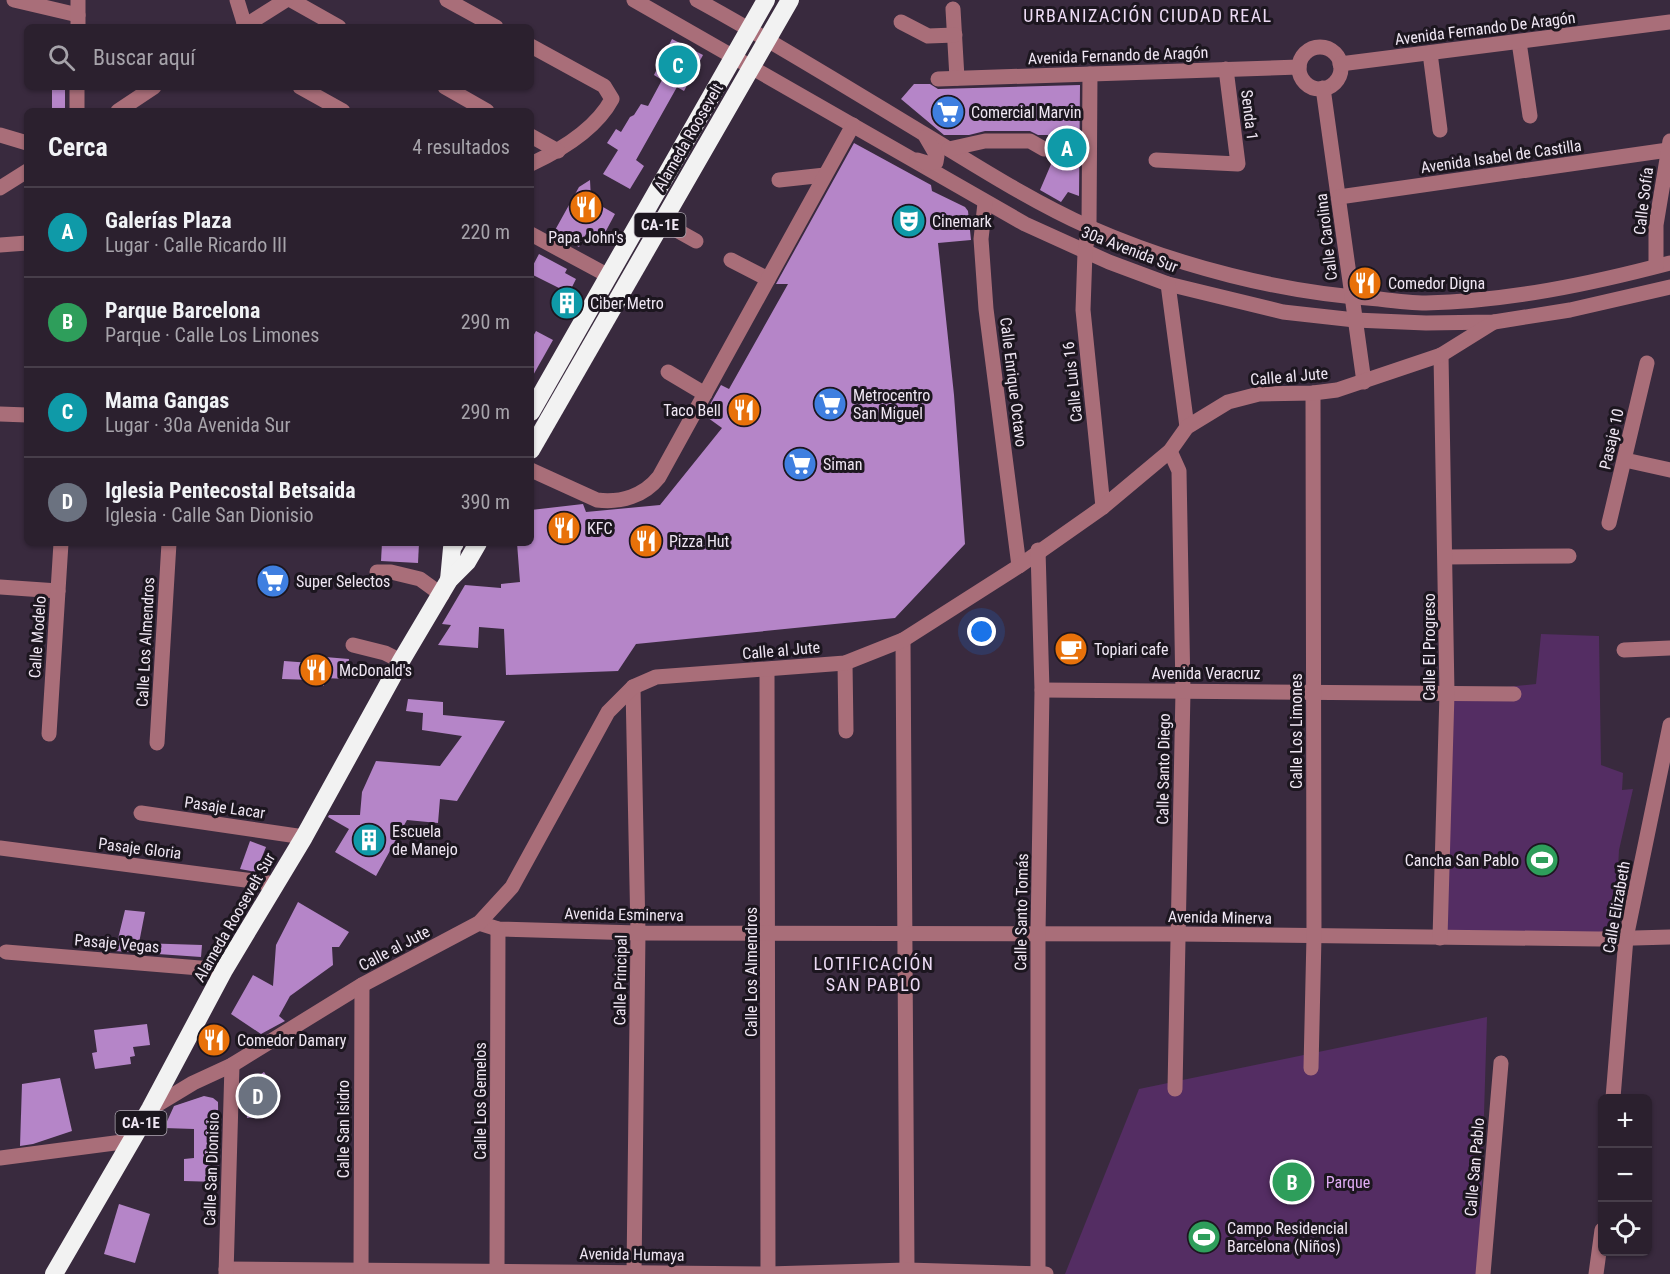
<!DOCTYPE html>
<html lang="es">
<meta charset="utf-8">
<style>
body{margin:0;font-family:"Roboto Condensed",sans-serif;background:#332836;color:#f1f3f6}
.controls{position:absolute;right:18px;bottom:18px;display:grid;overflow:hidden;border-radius:9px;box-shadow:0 2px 4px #0004}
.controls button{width:54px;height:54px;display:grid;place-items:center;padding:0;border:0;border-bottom:2px solid #473e4a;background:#2b202e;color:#f1f3f6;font:30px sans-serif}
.you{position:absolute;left:982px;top:632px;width:21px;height:21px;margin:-15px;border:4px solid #fff;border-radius:50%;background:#1a73e8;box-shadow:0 0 0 9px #1a73e833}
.badge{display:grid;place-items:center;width:39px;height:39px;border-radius:50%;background:#8bbbb9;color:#fff;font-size:20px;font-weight:700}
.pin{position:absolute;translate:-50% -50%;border:3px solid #fff;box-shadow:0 2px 6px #0006}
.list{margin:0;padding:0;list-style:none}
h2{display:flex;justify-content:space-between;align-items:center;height:78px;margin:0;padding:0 24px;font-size:26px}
h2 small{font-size:20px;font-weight:400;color:#a6a3aa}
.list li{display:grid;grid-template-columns:39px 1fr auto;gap:18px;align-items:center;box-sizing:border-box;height:90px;padding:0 24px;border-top:2px solid #473e4a}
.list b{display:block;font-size:22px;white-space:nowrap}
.list p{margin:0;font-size:20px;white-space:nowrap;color:#a6a3aa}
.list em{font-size:20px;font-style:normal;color:#a6a3aa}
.icon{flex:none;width:33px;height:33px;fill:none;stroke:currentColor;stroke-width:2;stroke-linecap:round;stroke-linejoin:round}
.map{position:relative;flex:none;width:1670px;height:1274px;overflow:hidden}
.search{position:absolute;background:#2b202e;box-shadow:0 2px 4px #0004;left:24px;top:24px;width:510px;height:66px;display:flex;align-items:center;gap:15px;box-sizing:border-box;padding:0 21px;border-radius:9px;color:#a6a3aa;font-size:22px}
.panel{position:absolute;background:#2b202e;box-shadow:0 2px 4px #0004;left:24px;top:108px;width:510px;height:438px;border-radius:9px}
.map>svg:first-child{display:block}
.green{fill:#542d63}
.building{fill:#b585c8}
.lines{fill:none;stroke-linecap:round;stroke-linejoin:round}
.minor{stroke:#a96e79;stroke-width:15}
.highway{stroke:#f2f2f2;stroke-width:18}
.labels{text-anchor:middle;stroke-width:6;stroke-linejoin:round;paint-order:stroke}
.shield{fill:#1c161f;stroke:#b0a8b3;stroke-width:1.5}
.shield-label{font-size:15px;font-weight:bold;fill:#efe6f3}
.street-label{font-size:16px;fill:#efe6f3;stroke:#1c161f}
.poi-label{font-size:16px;fill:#efe6f3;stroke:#1c161f;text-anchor:start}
.park-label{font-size:16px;fill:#e0adf5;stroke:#1c161f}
.neighbourhood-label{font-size:18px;letter-spacing:1.5px;fill:#eddbf5;stroke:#1c161f}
</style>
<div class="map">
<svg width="1670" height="1274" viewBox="0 0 1670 1274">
<rect width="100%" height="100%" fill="#392a3e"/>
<g class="green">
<polygon points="1541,634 1599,636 1601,765 1623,773 1622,790 1633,789 1619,850 1614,938 1440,938 1447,693 1536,684"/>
<polygon points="1487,1017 1479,1274 1065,1274 1139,1089"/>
</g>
<g class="building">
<polygon points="672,39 703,55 684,91 677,87 636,160 644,166 630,189 603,174 618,150 607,143 616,129 621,132 630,117 634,115 641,104 648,106 662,80 654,75"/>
<polygon points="914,84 930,84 938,89 1080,85 1079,196 1068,192 1061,202 1040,190 1052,162 1051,155 1054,148 1048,135 1038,135 1030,131 985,131 969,135 944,135 901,99"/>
<rect x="52" y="87" width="13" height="24"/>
<polygon points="854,143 931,185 932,191 965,207 968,211 971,240 938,243 954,395 965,544 895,618 636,644 618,671 506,675 504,629 479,627 478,648 438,645 451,625 442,624 465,585 501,588 501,584 520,582 517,543 531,543 531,510 583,504 586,512 660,505 722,428 704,415 721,385 729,389 788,284 776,284"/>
<polygon points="590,180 591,200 615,214 600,242 586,234 579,247 554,232 579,187"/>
<polygon points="539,254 567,269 565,273 576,279 569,293 531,274 531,269"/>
<polygon points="563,291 580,300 571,315 555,305"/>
<polygon points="536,331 553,340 531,379 531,340"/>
<polygon points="382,543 419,543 418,563 381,561"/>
<polygon points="325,657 349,659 347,679 324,678 324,686 312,686 312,680 282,679 284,661 325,664"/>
<polygon points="408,699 443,702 443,715 505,721 457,801 440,799 438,823 407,820 376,876 335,852 349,829 328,817 329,815 360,815 362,792 376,761 440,766 462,736 422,730 423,713 406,711"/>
<polygon points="250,841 266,847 256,872 240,869"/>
<polygon points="298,902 349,932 339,947 332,947 333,965 290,996 279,1016 285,1021 261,1034 231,1014 253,975 273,986 276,945"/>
<polygon points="125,910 145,912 139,943 202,945 201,957 115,951"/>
<polygon points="147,1024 150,1045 133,1047 135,1056 130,1057 131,1064 95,1069 92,1053 97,1052 94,1030"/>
<polygon points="214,1028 225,1033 214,1053 203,1048"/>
<polygon points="264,1072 276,1090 264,1103 266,1116 247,1118 245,1085"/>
<polygon points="60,1078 72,1131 33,1144 20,1146 22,1084"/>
<polygon points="204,1096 213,1098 218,1102 219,1182 184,1181 184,1159 194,1158 194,1129 164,1128 174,1106"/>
<polygon points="119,1204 150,1214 135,1263 104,1254"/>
</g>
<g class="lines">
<g class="minor">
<polyline points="14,0 78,15"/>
<polyline points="237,0 245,26"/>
<polyline points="291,0 339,27"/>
<polyline points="447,0 496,27"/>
<polyline points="634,0 1025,224 1109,262 1168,284 1283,312 1355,320 1426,323 1494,322 1570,310 1670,287"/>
<path d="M 697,0 C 774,42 848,88 924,134 C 977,166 1031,201 1089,227 C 1178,266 1281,293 1379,299 C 1395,301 1411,303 1426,303 C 1509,301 1590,284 1670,263"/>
<polyline points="953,9 957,78"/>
<polyline points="901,22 928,36 955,35"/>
<polyline points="78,27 78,0"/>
<polyline points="243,27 286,0"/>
<polyline points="1519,42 1530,116"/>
<path d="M 531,46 L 604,86 L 612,99 C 596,129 561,150 531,164"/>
<circle cx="1320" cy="68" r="21"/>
<polyline points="1430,53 1440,130"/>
<polyline points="1340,64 1670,22"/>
<polyline points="1090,74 1089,226 1085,252 1083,310 1103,507"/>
<polyline points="938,79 1299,67"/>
<polyline points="300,87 343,111"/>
<polyline points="445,87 487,111"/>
<polyline points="1323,88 1364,382"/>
<polyline points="77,111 77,87"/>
<polyline points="118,111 154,87"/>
<polyline points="0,135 27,143"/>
<polyline points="531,136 558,151"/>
<polyline points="949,149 985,141 1030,141 1044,149"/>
<polyline points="917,160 927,163 936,162 937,156 926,137"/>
<polyline points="1156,160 1238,164 1226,69"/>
<polyline points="779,180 825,175"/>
<polyline points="0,188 27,171"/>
<polyline points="1339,197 1668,150"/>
<polyline points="985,203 981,239 986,309 1019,566"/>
<polyline points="662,222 696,241"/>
<polyline points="531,234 607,275"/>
<polyline points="0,245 27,243"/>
<polyline points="731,260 768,279"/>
<polyline points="1656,266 1656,225 1670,141"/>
<polyline points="1168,284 1187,427"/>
<polyline points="668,372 705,394"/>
<polyline points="0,414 27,415"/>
<polyline points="1170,451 1179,471 1183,691 1175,1089"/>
<polyline points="1625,460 1670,470"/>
<path d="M 531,470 L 597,500 C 621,503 644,496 659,477 L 853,125"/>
<polyline points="1609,523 1647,363"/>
<polyline points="1446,557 1569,556"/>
<polyline points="377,572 391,572 420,579 442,595"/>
<polyline points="0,587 58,591"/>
<polyline points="903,640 907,1270"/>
<polyline points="353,645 385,653 401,661"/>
<polyline points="1624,650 1670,648"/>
<polyline points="845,663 846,731"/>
<polyline points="767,670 768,1274"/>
<polyline points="633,687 638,933 634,1274"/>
<polyline points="1042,690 1514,694"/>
<polyline points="49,734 61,543"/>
<polyline points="157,743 169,543"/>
<polyline points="141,813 304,837"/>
<polyline points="0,848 276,884"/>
<polyline points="479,923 498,929 638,933 1178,934 1599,939 1670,937"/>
<polyline points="1440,938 1447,693 1441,355"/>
<polyline points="6,952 224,970"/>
<polyline points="1311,1068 1314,936 1313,393"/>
<polyline points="1613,1098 1626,938 1670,725"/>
<polyline points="150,1109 193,1083 232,1065 362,985 479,923 512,887 608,712 633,687 656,677 845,663 903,640 1019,566 1103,507 1170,451 1187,427 1228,402 1259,394 1313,393 1337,390 1441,355 1494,322"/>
<polyline points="0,1158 130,1141"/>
<polyline points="226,1269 768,1274 907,1270 1046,1274"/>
<polyline points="226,1274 232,1065"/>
<polyline points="361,1274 362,985"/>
<polyline points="497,1274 498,929"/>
<polyline points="1038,1274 1038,933 1042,690 1038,550"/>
<polyline points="1483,1274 1501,1063"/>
<polyline points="1596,1274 1602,1230"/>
</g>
<g class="highway">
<polyline points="531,412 766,0"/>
<polyline points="531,450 790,0"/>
<polyline points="449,580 452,548 455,543"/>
<polyline points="54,1274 150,1109 224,970 304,837 401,661 449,580 467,562 478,543"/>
</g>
</g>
<defs>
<g id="supermarket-disc" transform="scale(1.725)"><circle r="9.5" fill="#3f7fe0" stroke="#1c161f"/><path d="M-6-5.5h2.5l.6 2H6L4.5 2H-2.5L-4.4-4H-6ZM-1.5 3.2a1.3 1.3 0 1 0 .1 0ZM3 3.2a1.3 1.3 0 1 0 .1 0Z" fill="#fff"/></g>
<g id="restaurant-disc" transform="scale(1.725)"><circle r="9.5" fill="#e8710a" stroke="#1c161f"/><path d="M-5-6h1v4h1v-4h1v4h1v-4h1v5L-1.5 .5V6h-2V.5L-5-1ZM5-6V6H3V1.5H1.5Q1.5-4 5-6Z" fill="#fff"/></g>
<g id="theatre-disc" transform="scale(1.725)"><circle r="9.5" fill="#0f9aa8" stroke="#1c161f"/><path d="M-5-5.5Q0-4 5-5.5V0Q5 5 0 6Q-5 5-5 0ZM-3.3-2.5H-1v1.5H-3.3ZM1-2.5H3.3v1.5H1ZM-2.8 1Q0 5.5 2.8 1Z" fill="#fff"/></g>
<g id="building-disc" transform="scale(1.725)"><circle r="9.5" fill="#0f9aa8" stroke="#1c161f"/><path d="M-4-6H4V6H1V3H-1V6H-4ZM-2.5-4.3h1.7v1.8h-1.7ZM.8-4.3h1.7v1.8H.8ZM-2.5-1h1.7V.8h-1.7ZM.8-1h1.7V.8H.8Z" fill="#fff"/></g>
<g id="cafe-disc" transform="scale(1.725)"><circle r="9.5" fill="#e8710a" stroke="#1c161f"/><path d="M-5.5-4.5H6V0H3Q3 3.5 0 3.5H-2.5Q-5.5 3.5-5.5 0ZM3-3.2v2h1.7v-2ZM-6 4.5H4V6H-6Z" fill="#fff"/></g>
<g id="stadium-disc" transform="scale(1.725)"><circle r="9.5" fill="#2e9e5b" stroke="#1c161f"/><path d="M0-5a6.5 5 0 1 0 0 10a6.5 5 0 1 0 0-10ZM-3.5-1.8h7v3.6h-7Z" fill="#fff"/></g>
</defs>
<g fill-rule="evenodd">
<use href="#supermarket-disc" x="948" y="112"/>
<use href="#restaurant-disc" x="586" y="207"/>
<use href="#theatre-disc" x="909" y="221"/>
<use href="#restaurant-disc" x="1365" y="283"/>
<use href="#building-disc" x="567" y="303"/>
<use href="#supermarket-disc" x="830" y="404"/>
<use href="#restaurant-disc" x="744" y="410"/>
<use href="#supermarket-disc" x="800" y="464"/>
<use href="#restaurant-disc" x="564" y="528"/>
<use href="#restaurant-disc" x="646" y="541"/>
<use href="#supermarket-disc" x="273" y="581"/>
<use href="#cafe-disc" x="1071" y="649"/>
<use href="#restaurant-disc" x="316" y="670"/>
<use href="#building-disc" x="369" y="840"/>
<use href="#stadium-disc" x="1542" y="860"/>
<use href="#restaurant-disc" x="214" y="1040"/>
<use href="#stadium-disc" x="1204" y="1237"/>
</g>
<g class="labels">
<g class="shield">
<rect x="634.5" y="213" width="51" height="24" rx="4.5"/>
<rect x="115.5" y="1111" width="51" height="24" rx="4.5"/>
</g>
<g class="shield-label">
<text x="660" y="230">CA-1E</text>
<text x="141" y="1128">CA-1E</text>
</g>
<g class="street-label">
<text transform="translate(1485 28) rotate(-7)" y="6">Avenida Fernando De Aragón</text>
<text transform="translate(1118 55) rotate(-2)" y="6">Avenida Fernando de Aragón</text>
<text transform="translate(1250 115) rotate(83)" y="6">Senda 1</text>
<text transform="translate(688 137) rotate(-60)" y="6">Alameda Roosevelt</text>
<text transform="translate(1501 156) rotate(-8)" y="6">Avenida Isabel de Castilla</text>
<text transform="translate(1643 201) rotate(-83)" y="6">Calle Sofía</text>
<text transform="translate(1326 237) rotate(-97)" y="6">Calle Carolina</text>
<text transform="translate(1130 249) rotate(21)" y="6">30a Avenida Sur</text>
<text transform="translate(1289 376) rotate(-5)" y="6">Calle al Jute</text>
<text transform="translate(1014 382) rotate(83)" y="6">Calle Enrique Octavo</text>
<text transform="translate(1072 382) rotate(-96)" y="6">Calle Luis 16</text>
<text transform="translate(1611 439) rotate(-77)" y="6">Pasaje 10</text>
<text transform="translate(37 637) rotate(-86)" y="6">Calle Modelo</text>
<text transform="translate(145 642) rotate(-87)" y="6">Calle Los Almendros</text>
<text transform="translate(1429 647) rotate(-90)" y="6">Calle El Progreso</text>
<text transform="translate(781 650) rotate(-5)" y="6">Calle al Jute</text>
<text x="1206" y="679">Avenida Veracruz</text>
<text transform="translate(1296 731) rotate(-90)" y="6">Calle Los Limones</text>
<text transform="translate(1163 769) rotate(-89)" y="6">Calle Santo Diego</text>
<text transform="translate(225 807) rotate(8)" y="6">Pasaje Lacar</text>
<text transform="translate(140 848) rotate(7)" y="6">Pasaje Gloria</text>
<text transform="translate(1616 907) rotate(-80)" y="6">Calle Elizabeth</text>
<text transform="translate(1021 912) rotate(-89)" y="6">Calle Santo Tomás</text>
<text transform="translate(624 914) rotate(1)" y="6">Avenida Esminerva</text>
<text transform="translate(234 917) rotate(-60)" y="6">Alameda Roosevelt Sur</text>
<text transform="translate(1220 917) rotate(1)" y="6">Avenida Minerva</text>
<text transform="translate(117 943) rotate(5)" y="6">Pasaje Vegas</text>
<text transform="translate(394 948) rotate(-28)" y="6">Calle al Jute</text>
<text transform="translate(751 972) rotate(-90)" y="6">Calle Los Almendros</text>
<text transform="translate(620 980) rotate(-89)" y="6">Calle Principal</text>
<text transform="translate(480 1101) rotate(-90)" y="6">Calle Los Gemelos</text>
<text transform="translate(343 1129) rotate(-90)" y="6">Calle San Isidro</text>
<text transform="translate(1474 1167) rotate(-85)" y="6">Calle San Pablo</text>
<text transform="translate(211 1169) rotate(-88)" y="6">Calle San Dionisio</text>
<text transform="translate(632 1254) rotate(1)" y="6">Avenida Humaya</text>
</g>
<g class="poi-label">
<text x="971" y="118">Comercial Marvin</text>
<text x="932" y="227">Cinemark</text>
<text x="586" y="243" text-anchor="middle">Papa John's</text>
<text x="1388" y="289">Comedor Digna</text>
<text x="590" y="309">Ciber Metro</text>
<text x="853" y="401">Metrocentro<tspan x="853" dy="18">San Miguel</tspan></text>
<text x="721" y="416" text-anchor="end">Taco Bell</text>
<text x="823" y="470">Siman</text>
<text x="587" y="534">KFC</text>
<text x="669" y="547">Pizza Hut</text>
<text x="296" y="587">Super Selectos</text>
<text x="1094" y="655">Topiari cafe</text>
<text x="339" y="676">McDonald's</text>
<text x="392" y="837">Escuela<tspan x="392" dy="18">de Manejo</tspan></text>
<text x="1519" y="866" text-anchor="end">Cancha San Pablo</text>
<text x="237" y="1046">Comedor Damary</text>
<text x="1227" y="1234">Campo Residencial<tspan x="1227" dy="18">Barcelona (Niños)</tspan></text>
</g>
<g class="park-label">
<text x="1348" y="1188">Parque</text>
</g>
<g class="neighbourhood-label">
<text x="1148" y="22">URBANIZACIÓN CIUDAD REAL</text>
<text x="874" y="970">LOTIFICACIÓN<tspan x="874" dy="21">SAN PABLO</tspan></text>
</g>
</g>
</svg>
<div class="controls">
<button>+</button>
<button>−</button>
<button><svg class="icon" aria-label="locate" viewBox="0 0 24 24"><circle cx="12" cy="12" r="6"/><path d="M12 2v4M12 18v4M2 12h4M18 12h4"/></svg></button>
</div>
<div class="you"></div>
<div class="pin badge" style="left:1067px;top:148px;background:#0f9aa8">A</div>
<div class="pin badge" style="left:1292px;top:1182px;background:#2e9e5b">B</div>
<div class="pin badge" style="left:678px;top:65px;background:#0f9aa8">C</div>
<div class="pin badge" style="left:258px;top:1096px;background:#6b7280">D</div>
<div class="search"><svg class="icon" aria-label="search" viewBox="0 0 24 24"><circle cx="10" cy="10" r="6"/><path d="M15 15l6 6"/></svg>Buscar aquí</div>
<section class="panel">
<h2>Cerca<small>4 resultados</small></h2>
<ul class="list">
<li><span class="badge" style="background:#0f9aa8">A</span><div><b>Galerías Plaza</b><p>Lugar · Calle Ricardo III</p></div><em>220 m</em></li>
<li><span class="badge" style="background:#2e9e5b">B</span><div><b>Parque Barcelona</b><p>Parque · Calle Los Limones</p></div><em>290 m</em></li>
<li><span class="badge" style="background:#0f9aa8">C</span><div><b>Mama Gangas</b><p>Lugar · 30a Avenida Sur</p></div><em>290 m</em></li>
<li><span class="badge" style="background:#6b7280">D</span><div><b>Iglesia Pentecostal Betsaida</b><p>Iglesia · Calle San Dionisio</p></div><em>390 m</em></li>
</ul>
</section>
</div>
